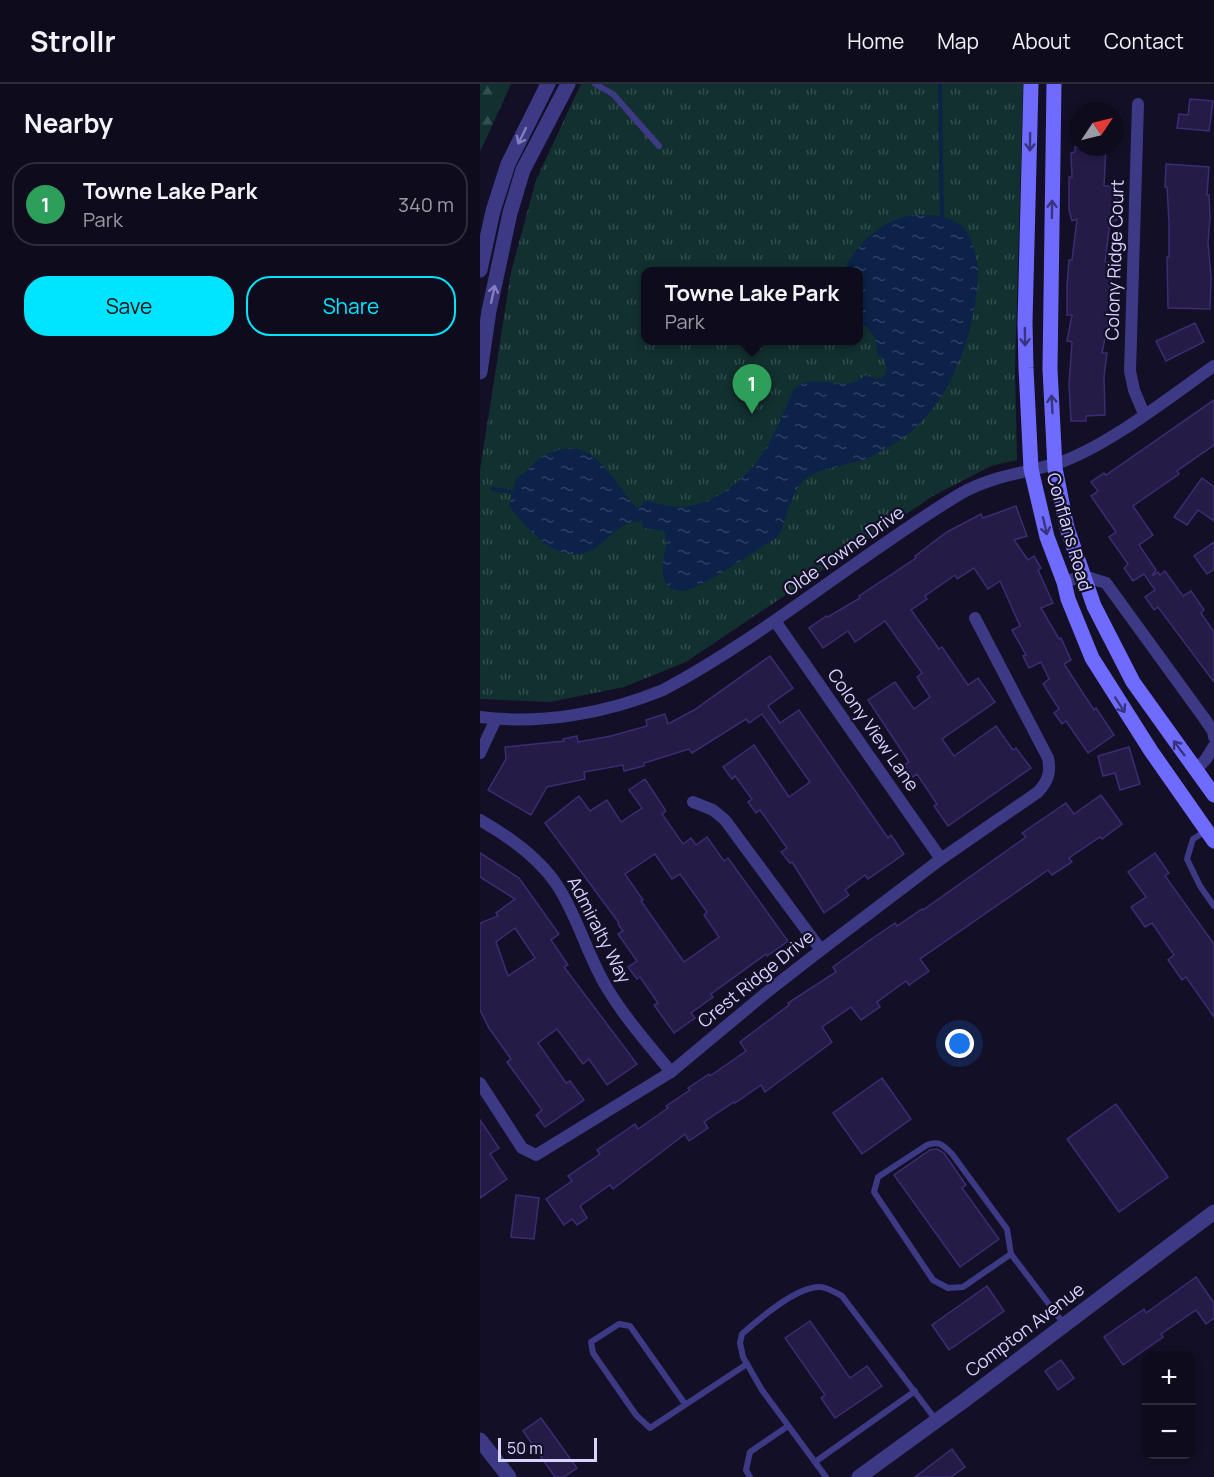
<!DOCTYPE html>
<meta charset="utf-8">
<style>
body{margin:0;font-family:Manrope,sans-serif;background:#171425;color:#f1f3f6}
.controls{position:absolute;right:18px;bottom:18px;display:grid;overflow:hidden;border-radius:12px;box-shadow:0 3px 9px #0003}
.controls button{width:54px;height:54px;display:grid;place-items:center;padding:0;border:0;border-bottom:2px solid #2e2b3b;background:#0e0b1c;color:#f1f3f6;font:30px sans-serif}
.compass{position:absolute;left:590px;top:18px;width:54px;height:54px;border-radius:50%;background:#0e0b1c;box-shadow:0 3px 9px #0003;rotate:55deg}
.scale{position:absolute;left:18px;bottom:15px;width:99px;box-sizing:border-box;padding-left:6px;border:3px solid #d9d4ff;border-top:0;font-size:16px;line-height:21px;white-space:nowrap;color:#d9d4ff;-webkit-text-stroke:4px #130f26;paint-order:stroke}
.you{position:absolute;left:480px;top:960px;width:21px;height:21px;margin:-15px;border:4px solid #fff;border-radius:50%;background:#1a73e8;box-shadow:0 0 0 9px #1a73e833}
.badge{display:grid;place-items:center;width:39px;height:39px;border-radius:50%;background:#00e5ff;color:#fff;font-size:20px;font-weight:700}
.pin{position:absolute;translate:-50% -50px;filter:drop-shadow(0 2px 3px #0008)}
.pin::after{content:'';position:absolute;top:32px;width:21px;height:18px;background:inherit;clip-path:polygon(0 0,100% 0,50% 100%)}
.popup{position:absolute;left:161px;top:183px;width:222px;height:78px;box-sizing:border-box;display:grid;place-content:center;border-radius:12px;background:#0e0b1c;filter:drop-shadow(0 2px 4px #0005);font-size:20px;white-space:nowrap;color:#9b9ba3}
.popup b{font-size:22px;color:#f1f3f6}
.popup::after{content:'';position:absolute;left:50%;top:100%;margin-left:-12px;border:12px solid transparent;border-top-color:#0e0b1c}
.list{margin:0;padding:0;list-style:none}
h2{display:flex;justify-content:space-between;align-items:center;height:78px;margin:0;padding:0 24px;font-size:26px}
h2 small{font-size:20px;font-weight:400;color:#9b9ba3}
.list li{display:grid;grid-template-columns:39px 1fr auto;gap:18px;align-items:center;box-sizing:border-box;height:84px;margin:0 12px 12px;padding:0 12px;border:2px solid #2e2b3b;border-radius:24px}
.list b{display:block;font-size:22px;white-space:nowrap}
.list p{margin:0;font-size:20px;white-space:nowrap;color:#9b9ba3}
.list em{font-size:20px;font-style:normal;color:#9b9ba3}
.actions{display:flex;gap:12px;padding:18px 24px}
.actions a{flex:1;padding:14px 0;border:2px solid #00e5ff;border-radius:24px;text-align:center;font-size:21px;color:#00e5ff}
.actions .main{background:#00e5ff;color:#111}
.map{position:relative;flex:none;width:734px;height:1393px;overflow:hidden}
header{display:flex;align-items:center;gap:36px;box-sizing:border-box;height:84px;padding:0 30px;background:#0e0b1c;border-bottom:2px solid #2e2b3b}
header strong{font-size:28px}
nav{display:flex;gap:33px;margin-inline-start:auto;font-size:21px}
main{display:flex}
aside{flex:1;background:#0e0b1c}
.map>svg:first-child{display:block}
.forest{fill:url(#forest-firs)}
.park{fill:url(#park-tufts);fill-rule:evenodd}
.water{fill:url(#water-ripples)}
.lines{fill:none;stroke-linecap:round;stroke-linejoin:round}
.stream{stroke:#0c2248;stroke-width:4}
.building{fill:#241b47;stroke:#3b2d73;stroke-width:1.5;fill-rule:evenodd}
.service{stroke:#3d3a85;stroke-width:6}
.minor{stroke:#3d3a85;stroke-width:12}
.tertiary{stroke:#3d3a85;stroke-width:15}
.secondary{stroke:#6f6bff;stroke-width:15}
.oneway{stroke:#837fbc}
.oneway2{stroke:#38347d}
.labels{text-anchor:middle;stroke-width:4.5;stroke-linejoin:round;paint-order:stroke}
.street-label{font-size:18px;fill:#d9d4ff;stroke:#130f26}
</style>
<header>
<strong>Strollr</strong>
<nav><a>Home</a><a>Map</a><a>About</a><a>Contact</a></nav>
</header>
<main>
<aside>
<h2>Nearby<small></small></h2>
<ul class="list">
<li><span class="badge" style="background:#2e9e5b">1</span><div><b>Towne Lake Park</b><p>Park</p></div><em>340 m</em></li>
</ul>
<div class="actions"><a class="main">Save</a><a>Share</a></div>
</aside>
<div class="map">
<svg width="734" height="1393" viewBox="0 0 734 1393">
<defs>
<pattern id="forest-firs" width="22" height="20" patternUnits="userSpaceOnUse" patternTransform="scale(1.5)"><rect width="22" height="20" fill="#12302f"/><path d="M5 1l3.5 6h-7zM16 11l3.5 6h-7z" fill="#344d4e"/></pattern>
<pattern id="park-tufts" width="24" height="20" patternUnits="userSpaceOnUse" patternTransform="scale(1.5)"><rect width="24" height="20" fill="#12302f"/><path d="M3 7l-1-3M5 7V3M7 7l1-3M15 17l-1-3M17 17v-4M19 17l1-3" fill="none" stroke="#344d4e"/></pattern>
<pattern id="water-ripples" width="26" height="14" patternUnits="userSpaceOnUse" patternTransform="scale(1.5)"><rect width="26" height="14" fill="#0c2248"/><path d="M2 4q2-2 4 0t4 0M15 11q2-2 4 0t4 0" fill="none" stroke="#2f4163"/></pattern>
</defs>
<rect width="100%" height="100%" fill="#130f26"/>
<polygon class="forest" points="0,0 31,0 0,68"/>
<path class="park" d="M 101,0 L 543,0 L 535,285 L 537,376 L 511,382 L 453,412 L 206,578 L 144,603 L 70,618 L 0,615 L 0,386 L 31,188 L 56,96 ZM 166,188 L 378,188 L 378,256 L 166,256 Z"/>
<path class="water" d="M 453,131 C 485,136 492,149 497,179 C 500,192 497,207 495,220 C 486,277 457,340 403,366 C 397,370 390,373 383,376 C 366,381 335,385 323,397 C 312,407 307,433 301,447 L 296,454 C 276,466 223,504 204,507 C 196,508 188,504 185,497 C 177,481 191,463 184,447 L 163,444 L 161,437 C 141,439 136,447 121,460 C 84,490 51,449 29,422 L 36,394 C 47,390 53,377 65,371 C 114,347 129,394 156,423 L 160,424 L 165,416 C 177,420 189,423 201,423 C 234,422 267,394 284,368 C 296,349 304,326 314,305 C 337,286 364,312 385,291 L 397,295 L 405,292 L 407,283 L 403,274 L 397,271 C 398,254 392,247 379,236 L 378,188 L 363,187 C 377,161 398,138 429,132 C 437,130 445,131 453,131 Z"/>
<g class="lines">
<g class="stream">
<polyline points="460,0 462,137"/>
<polyline points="13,405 37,409"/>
</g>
</g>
<g class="building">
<polygon points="710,15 733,17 729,47 697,44 699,30 708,31"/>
<polygon points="595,63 626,63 624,102 637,102 637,118 633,117 637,136 630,138 625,178 631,179 630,229 622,269 627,269 624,293 625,331 606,332 606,337 591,337 589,300 592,258 587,257 592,231 587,231 587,202 589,176 592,176 597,135 592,137 589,126 589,93 592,93 591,69 595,68"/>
<polygon points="686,80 729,83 727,111 729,111 730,134 728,159 731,193 730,225 688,224 687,173 689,173 689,138 687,103 685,103"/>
<polygon points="715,239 724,258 686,277 676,257"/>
<polygon points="734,316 734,361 697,387 699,390 653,422 673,451 659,461 676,486 672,492 678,488 680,491 685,487 703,512 711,507 724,526 721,529 734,548 734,598 678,523 674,526 665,513 675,506 664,490 653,497 644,484 648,480 629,453 636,448 611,412 618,407 611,398 624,389 626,391"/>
<polygon points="722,394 734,403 734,437 718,426 707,441 694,433"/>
<polygon points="536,422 547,452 534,456 548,476 554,472 561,484 558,486 573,519 561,524 579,555 581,554 591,576 584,580 614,626 616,624 634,651 608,669 586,637 582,640 574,629 579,625 563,600 569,595 561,578 549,584 543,572 546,571 532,546 540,542 520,497 508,505 494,484 477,495 475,491 445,512 447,515 431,526 459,565 462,563 488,601 498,594 515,618 462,655 474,672 516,642 533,666 536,664 551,684 468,742 454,722 457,720 437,690 433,693 424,681 429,678 388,616 415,598 434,625 450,613 437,593 442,589 405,537 375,558 368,547 343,564 329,544 346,532 348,533 380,514 379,512 436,474 435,472 467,448 501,430 503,434"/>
<polygon points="734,458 734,485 727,490 714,472"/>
<polygon points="290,572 313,604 288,622 300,639 319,626 408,754 411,751 424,770 388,795 385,791 365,806 369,811 344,829 312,778 310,779 301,768 307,764 280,726 276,729 268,718 272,715 255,692 252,695 243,683 274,661 309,713 330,698 282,630 269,639 266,635 212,669 209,665 164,679 164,682 144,687 143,681 104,688 105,695 67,703 51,731 8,706 26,675 25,663 84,657 83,655 97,652 98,658 131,652 167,642 166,636 185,630 188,640 214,626"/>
<polygon points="649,663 660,700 640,706 635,689 623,692 618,672"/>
<path d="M 165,695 L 186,727 L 182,730 L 203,760 L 211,754 L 216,761 L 227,753 L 244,777 L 248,774 L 308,857 L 287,872 L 286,870 L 231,910 L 233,913 L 211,929 L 215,934 L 194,949 L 174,921 L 178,919 L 160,893 L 157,895 L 148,883 L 157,877 L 138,850 L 143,847 L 138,840 L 139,839 L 65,739 L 99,712 L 110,727 L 127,716 L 141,738 L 162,724 L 149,706 ZM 175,770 L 192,795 L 200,790 L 227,828 L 224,831 L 239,853 L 204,878 L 161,817 L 163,816 L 145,790 Z"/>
<polygon points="621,711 642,740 622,755 620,753 589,774 592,778 572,791 568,786 440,875 449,887 429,901 426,897 397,918 400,923 381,936 371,923 342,943 352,958 285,1008 281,1001 255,1019 254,1018 224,1038 228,1044 209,1057 205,1050 133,1105 130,1101 100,1122 107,1134 97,1141 92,1135 84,1141 66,1115 92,1097 88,1092 120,1070 117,1066 155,1040 158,1045 188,1024 186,1022 210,1006 208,1004 229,990 230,992 266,967 260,958 309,921 308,919 356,888 353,883 390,856 415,839 417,842 442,825 443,826 546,753 542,749 586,719 594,730"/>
<path d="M 0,769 L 39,794 L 79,850 L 71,856 L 88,881 L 84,883 L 157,980 L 127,1001 L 109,975 L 103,980 L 77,945 L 58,959 L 86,999 L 90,997 L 104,1016 L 65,1043 L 56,1031 L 62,1026 L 27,978 L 31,975 L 9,944 L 0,926 L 0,839 L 18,832 L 16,829 L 35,815 L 0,793 ZM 35,844 L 55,874 L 28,892 L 16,858 Z"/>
<polygon points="675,769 689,789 685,792 734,860 734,933 706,893 702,896 688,876 694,871 672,839 665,843 651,823 666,813 648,788"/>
<polygon points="402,994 431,1035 382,1070 353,1029"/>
<polygon points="636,1020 688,1093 639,1128 587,1055"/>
<polygon points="0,1036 19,1064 10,1070 27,1095 0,1114"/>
<polygon points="457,1065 464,1069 486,1101 482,1104 519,1155 480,1183 414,1091 450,1066"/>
<polygon points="36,1111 59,1114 54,1155 31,1153"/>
<polygon points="716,1193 734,1219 734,1234 726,1240 716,1226 681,1250 683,1253 643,1281 624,1253 664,1225 666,1229"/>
<polygon points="507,1202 524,1227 469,1266 452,1241"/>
<polygon points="330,1237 370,1294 387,1282 402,1302 355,1334 341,1314 345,1311 305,1254"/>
<polygon points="581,1276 594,1294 578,1306 565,1287"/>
<polygon points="61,1334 97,1384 84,1393 75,1393 43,1347"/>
<polygon points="472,1365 485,1383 471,1393 435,1393"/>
</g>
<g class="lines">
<g class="service">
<polyline points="115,0 133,10 179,62"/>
<polyline points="726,747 713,755 707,775 720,802 734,822"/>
<path d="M 531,1170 L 527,1145 L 472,1070 C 464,1062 459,1056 447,1061 L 398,1093 L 394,1108 L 453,1196 L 468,1204 L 483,1203 L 531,1170 L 584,1240"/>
<polyline points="205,1320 150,1242 139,1240 111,1258 113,1269 156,1331 170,1344 267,1280"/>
<polyline points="335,1378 435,1307"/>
<polyline points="270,1393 266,1386 270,1368 308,1342"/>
<path d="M 346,1393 L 282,1306 L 263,1273 L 260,1259 L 262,1250 C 279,1235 317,1202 340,1203 C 347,1203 356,1209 362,1212 L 456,1336"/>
</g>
<g class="minor">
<polyline points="658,20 650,287 654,306 664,330"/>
<polyline points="584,498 604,492 626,499 724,634 733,647 734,653"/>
<polyline points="295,537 461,775"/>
<path d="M 0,633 C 61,641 127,629 183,606 C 288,550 379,471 480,410 C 512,391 549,389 584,377 C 633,358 690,313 734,282"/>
<polyline points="0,669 16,635"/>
<polyline points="716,686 726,675 734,662"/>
<polyline points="213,718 233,726 245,736 341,866"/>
<path d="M 0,736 C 28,752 59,774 77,801 C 98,833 107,871 127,904 C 145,934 169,961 191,988"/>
<path d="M 0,999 L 42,1064 L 56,1071 L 191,988 L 287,908 L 341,866 L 461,775 L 558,708 C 568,697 571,689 568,674 L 495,534"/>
</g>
<g class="tertiary">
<polyline points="0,186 13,127 28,80 68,0"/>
<polyline points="0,288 9,227 30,129 43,86 88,0"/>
<polyline points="0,1356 29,1393"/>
<polyline points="379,1393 485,1316 734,1128"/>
</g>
<g class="secondary">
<polyline points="551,0 545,239 546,284 551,385 567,453 584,498 588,515 612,574 671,667 734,757"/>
<polyline points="574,0 570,285 575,384 587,444 614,522 653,598 734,711"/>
</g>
</g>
<defs><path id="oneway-shaft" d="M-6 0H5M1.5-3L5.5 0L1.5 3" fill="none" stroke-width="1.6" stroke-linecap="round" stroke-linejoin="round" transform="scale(1.5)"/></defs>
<g class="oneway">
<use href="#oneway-shaft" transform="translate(42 52) rotate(116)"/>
<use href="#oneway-shaft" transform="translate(13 210) rotate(-78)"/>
</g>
<g class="oneway2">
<use href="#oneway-shaft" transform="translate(550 58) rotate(91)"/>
<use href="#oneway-shaft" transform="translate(572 125) rotate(-89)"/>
<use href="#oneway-shaft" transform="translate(545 253) rotate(89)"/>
<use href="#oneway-shaft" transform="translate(572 320) rotate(-93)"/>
<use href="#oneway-shaft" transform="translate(565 442) rotate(77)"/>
<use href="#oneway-shaft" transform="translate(640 621) rotate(57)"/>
<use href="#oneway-shaft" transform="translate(699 664) rotate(-127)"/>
</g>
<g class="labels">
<g class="street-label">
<text transform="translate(635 176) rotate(-88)" y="6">Colony Ridge Court</text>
<text transform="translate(589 448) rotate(74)" y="6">Conflans Road</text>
<text transform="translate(364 467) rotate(-35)" y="6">Olde Towne Drive</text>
<text transform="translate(393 646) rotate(55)" y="6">Colony View Lane</text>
<text transform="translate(119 846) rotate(63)" y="6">Admiralty Way</text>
<text transform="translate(276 895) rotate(-39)" y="6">Crest Ridge Drive</text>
<text transform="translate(545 1246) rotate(-37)" y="6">Compton Avenue</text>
</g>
</g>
</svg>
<div class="controls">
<button>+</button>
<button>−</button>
</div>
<svg class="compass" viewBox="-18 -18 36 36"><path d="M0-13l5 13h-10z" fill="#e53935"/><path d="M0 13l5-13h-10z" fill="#9b9ba3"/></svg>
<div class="scale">50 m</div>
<div class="you"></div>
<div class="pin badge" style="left:272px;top:330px;background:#2e9e5b">1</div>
<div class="popup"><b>Towne Lake Park</b>Park</div>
</div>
</main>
